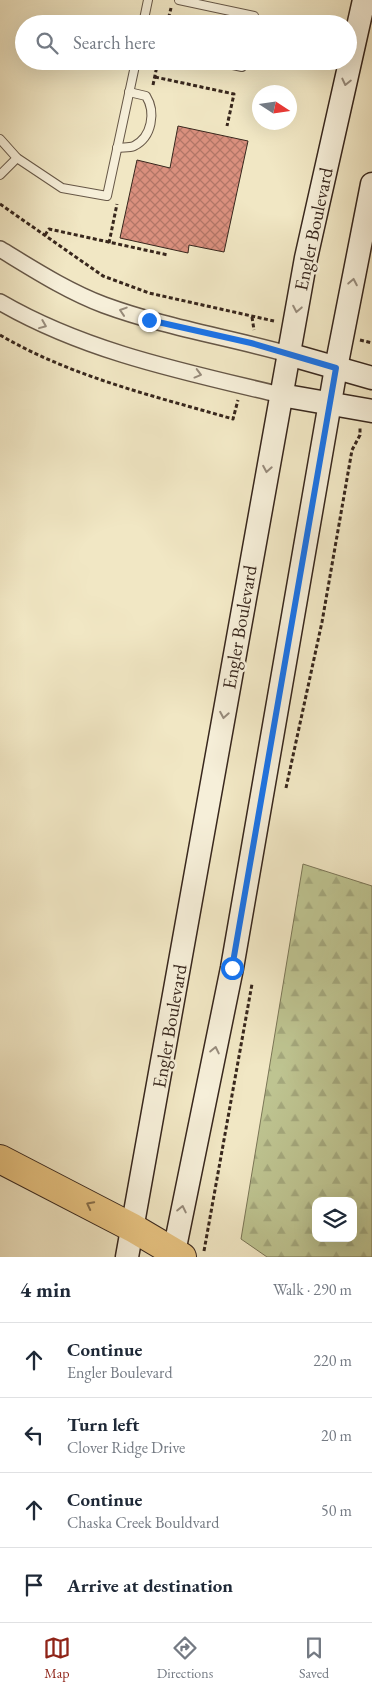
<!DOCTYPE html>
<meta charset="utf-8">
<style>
body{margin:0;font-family:"EB Garamond",serif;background:#f6f6f7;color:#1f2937}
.controls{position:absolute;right:15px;bottom:15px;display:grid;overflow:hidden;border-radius:10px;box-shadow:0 5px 20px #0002}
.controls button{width:45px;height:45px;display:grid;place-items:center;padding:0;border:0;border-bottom:1px solid #e0e1e3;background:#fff;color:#1f2937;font:25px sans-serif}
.compass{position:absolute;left:252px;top:85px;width:45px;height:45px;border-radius:50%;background:#fff;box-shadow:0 5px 20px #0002;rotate:102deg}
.stop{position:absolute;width:15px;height:15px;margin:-11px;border:4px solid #1a73e8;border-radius:50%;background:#fff}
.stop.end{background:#1a73e8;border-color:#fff;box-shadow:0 1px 5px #0008}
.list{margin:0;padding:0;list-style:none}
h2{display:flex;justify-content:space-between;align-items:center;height:65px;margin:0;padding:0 20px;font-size:21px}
h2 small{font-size:16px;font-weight:400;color:#747a83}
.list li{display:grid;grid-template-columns:32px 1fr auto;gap:15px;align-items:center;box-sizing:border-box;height:75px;padding:0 20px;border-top:1px solid #e0e1e3}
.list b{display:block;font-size:19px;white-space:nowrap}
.list p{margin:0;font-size:16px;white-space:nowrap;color:#747a83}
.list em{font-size:16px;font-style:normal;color:#747a83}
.icon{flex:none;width:28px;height:28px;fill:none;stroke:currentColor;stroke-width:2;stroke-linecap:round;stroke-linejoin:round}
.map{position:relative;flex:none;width:372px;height:1257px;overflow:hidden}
.search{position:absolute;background:#fff;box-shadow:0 5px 20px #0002;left:15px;right:15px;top:15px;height:55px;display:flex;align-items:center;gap:12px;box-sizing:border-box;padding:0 18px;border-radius:28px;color:#747a83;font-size:19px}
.sheet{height:365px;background:#fff}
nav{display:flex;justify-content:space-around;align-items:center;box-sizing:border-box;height:70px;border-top:1px solid #e0e1e3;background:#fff;font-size:14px;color:#747a83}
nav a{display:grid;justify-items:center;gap:2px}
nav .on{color:#8f2418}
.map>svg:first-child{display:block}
.forest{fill:url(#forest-firs);stroke:#7b7657;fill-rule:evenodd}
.building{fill:url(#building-cross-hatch);stroke:#38271d}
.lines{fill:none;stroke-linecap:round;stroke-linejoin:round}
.lane-casing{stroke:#665747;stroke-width:10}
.street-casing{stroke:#665747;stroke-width:18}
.secondary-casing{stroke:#38271d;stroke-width:25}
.highway-casing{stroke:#38271d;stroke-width:30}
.path{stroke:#38271d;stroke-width:3;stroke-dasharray:4 2.5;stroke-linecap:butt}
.lane{stroke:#f6efd9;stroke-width:8}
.street{stroke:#f6efd9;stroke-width:15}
.secondary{stroke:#f6efd9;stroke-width:22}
.highway{stroke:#e8c482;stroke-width:28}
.oneway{stroke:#978b7b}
.oneway2{stroke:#876e4a}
.route{stroke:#1a73e8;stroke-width:6}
.labels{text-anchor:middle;stroke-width:5;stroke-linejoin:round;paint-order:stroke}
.street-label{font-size:19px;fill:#38271d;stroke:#f6efd9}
</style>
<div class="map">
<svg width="372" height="1257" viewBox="0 0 372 1257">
<defs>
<pattern id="forest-firs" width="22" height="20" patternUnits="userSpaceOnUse" patternTransform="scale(1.25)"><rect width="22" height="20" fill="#bec491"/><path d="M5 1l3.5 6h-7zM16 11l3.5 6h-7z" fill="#a4a87d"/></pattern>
<pattern id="building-cross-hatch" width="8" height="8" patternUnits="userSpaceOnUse" patternTransform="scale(1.25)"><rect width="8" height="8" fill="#da907e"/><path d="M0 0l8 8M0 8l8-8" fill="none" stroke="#b27667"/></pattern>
</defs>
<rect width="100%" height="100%" fill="#f1e7c4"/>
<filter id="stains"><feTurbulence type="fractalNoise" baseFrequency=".004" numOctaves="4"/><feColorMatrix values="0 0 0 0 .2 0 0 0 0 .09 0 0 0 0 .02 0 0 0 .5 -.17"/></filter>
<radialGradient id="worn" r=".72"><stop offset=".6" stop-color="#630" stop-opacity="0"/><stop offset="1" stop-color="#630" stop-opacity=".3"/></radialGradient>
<path class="forest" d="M 303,864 L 372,886 L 372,1257 L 267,1257 L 241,1239 ZM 316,1201 L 353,1201 L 353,1238 L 316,1238 Z"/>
<polygon class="building" points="178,126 248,141 224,252 189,245 188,253 120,238 137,160 170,168"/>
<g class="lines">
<g class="lane-casing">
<g id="lane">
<polyline points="179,0 254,16 252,24"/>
<polyline points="143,24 148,0"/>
<polyline points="215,61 242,67 244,61"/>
<polyline points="0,139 17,158 62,188 107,196 136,61"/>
<path d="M 117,148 C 123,147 129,148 134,146 C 152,137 156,112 146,96 L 129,92"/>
<polyline points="0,175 17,158"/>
</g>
</g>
<g class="street-casing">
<g id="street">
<path d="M 0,249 C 33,269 67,291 104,305 C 164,327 227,337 288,354"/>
<path d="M 0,302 C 86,352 185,372 281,395"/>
</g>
</g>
<g class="secondary-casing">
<g id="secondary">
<polyline points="288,354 372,378"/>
<polyline points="281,395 372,411"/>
<polyline points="127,1257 306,258 364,0"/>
<polyline points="173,1257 232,968 336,368 372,184"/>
</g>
</g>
<g class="highway-casing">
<polyline id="highway" points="0,1159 133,1228 182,1257"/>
</g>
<g class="path">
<polyline points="167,24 171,8"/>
<polyline points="155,77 234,94 227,126"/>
<polyline points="153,85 158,61"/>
<polyline points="0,204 103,276 149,293 274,321"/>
<polyline points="45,235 49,229 168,255"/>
<polyline points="109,243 117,204"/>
<polyline points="252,317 254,330"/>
<path d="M 0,335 C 72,377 154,396 233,419 L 238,400"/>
<polyline points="360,340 372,343"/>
<polyline points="286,788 322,622 352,450 360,435 360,428"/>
<polyline points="204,1251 252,984"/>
</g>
<use href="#lane" class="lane"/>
<use href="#street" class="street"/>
<use href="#secondary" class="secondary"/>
<use href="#highway" class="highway"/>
</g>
<defs><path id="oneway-chevron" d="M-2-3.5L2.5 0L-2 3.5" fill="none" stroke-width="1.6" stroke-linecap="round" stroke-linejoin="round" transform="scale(1.25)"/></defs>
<g class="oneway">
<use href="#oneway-chevron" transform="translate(346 82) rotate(103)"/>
<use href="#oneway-chevron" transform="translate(353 282) rotate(-79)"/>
<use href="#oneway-chevron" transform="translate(297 309) rotate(101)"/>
<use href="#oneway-chevron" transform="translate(123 311) rotate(-162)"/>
<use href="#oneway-chevron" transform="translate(43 325) rotate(22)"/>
<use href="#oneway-chevron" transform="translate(198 374) rotate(15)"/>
<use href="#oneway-chevron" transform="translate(267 469) rotate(100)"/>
<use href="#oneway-chevron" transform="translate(224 715) rotate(100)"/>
<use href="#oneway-chevron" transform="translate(215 1050) rotate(-78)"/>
<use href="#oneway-chevron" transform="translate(182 1209) rotate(-78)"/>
</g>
<use class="oneway2" href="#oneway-chevron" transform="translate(90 1205) rotate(-153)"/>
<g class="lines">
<polyline class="route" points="149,320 251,343 336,368 232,968"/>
</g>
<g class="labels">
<g class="street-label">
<text transform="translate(313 229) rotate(-78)" y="7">Engler Boulevard</text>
<text transform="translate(239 627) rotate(-80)" y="7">Engler Boulevard</text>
<text transform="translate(169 1026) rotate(-80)" y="7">Engler Boulevard</text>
</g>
</g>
<rect width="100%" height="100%" filter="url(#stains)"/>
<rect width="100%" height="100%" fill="url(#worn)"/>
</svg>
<div class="controls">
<button><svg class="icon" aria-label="layers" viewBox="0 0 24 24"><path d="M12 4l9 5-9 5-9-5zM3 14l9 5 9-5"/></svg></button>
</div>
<svg class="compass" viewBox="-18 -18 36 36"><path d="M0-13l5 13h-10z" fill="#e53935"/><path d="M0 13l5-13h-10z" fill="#747a83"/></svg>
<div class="stop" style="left:232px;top:968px"></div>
<div class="stop end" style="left:149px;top:320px"></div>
<div class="search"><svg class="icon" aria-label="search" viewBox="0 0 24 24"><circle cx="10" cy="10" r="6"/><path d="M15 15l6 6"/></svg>Search here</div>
</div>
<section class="sheet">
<h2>4 min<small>Walk · 290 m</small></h2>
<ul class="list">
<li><svg class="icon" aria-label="ahead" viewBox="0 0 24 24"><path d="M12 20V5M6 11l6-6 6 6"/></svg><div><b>Continue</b><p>Engler Boulevard</p></div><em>220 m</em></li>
<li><svg class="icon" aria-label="left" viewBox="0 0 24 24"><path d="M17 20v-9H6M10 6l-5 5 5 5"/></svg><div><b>Turn left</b><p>Clover Ridge Drive</p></div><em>20 m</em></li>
<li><svg class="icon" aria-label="ahead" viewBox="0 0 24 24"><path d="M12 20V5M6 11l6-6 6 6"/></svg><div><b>Continue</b><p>Chaska Creek Bouldvard</p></div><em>50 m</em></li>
<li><svg class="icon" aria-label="arrive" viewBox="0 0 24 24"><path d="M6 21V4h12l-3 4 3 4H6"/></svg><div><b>Arrive at destination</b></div></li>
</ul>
</section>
<nav>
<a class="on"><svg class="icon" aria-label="map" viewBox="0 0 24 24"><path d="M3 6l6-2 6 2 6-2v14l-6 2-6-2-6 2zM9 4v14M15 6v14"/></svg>Map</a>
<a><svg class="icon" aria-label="directions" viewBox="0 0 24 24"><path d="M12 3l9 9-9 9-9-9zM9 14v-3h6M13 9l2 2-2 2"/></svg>Directions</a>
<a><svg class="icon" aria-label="saved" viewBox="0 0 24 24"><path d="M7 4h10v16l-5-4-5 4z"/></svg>Saved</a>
</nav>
